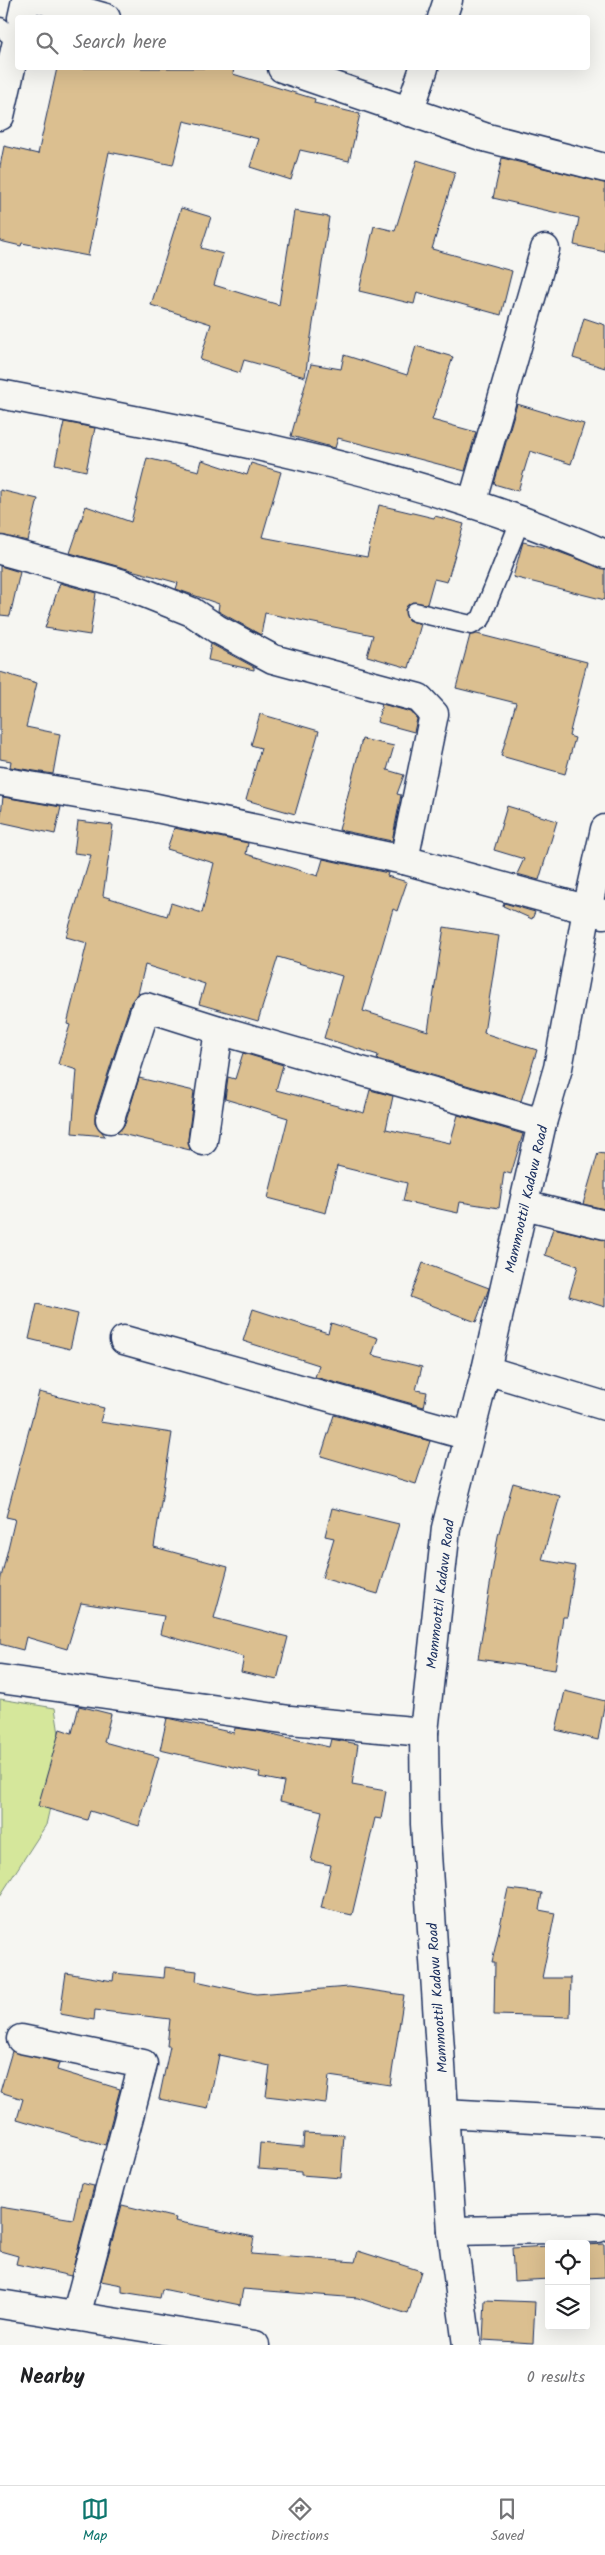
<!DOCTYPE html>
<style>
body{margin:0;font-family:Kalam,sans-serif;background:#f2f2f2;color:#202124}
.controls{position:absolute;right:15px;bottom:15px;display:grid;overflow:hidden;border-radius:5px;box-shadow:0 5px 20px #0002}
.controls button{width:45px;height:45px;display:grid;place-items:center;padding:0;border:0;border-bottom:1px solid #e0e0e0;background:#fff;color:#202124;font:25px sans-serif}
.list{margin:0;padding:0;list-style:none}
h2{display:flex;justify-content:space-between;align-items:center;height:65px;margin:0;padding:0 20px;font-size:21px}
h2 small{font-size:16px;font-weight:400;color:#757577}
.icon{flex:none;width:28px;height:28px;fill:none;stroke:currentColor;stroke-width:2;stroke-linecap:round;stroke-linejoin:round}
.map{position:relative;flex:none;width:605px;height:2345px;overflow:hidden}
.search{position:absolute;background:#fff;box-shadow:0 5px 20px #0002;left:15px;right:15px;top:15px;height:55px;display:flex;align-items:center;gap:12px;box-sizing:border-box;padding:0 18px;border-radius:5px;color:#757577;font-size:19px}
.sheet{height:140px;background:#fff}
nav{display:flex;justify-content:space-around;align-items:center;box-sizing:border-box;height:70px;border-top:1px solid #e0e0e0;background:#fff;font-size:14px;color:#757577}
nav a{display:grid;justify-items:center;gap:2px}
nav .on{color:#0f766e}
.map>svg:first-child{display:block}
.green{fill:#d5e79b;stroke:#788b7c}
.building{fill:#dbbf90;stroke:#1b2f5e}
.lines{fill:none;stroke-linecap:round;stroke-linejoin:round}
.lane-casing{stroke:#1b2f5e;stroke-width:21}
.street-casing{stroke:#1b2f5e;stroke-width:31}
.primary-casing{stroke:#1b2f5e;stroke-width:31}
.lane{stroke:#f6f6f2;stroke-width:18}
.street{stroke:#f6f6f2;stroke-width:28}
.primary{stroke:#f6f6f2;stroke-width:28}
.labels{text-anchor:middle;stroke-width:4.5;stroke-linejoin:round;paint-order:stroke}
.street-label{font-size:14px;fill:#1b2f5e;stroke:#f6f6f2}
</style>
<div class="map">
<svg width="605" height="2345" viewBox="0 0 605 2345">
<rect width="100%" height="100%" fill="#f6f6f2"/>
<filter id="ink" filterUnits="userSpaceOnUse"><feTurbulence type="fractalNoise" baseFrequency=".02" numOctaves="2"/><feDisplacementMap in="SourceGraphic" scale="10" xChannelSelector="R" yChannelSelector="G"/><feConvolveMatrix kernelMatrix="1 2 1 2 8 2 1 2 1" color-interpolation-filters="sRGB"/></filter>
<g filter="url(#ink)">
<polygon class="green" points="0,1699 55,1708 62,1754 46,1825 0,1896"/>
<g class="building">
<polygon points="57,68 234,68 233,74 315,99 314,103 360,114 349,161 300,150 291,180 250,167 259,139 184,121 173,165 109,152 88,256 22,243 21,246 0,241 0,166 4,146 38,154"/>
<polygon points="502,158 605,183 605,252 574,245 579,218 493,198"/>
<polygon points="417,160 455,172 432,249 512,271 501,315 417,292 414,304 359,291 374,226 395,231"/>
<polygon points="181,208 211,217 201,248 223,254 214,285 279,305 294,211 329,217 305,377 244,360 240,373 200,360 211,324 151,305"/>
<polygon points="584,318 605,325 605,368 573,358"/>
<polygon points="416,346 453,357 432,420 476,432 465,471 338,438 335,448 291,436 311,364 341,369 344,355 407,375"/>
<polygon points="517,404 584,424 571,464 530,451 518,491 494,484"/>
<polygon points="64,422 95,428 86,471 55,464"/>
<polygon points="147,458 199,471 202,460 247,475 251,463 281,472 262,537 367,557 379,505 434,518 435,516 464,524 447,582 434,579 427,604 412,602 405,609 408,620 421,624 409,668 367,656 373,635 265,613 261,635 218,611 219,604 176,589 178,583 70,553 86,506 131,522"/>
<polygon points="0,490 38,499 28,541 0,535"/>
<polygon points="523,542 548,548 605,569 605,600 513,577"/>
<polygon points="0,566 20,572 10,616 0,615"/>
<polygon points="60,583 96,593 90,635 45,628"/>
<polygon points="477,634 587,662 569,736 575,738 565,774 501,756 516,703 456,688 470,635"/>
<polygon points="211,644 254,667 254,670 208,660"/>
<polygon points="0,672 37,683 26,727 60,734 53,774 10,767 11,761 0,759"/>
<polygon points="382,704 411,712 417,719 414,732 377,722"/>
<polygon points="260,714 319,731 295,814 246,800 261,748 251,745"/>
<polygon points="362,739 394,746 387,770 404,775 397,794 401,795 392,841 339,830"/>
<polygon points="3,797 61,807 55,834 0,822"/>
<polygon points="507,806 557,821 539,880 517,874 524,859 494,850"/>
<polygon points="78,821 113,825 103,896 167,916 171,903 202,913 214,863 167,849 174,828 248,843 246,854 318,876 323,859 388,873 387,876 407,882 397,911 393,909 363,1011 428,1031 444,927 499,936 484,1033 537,1050 521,1101 377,1059 378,1055 324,1038 342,976 278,957 258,1021 199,1004 205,984 145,965 138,994 131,1002 95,1114 95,1123 105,1136 72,1133 77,1070 58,1064 70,1025 67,1024 87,943 66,937 91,855 74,853"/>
<polygon points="504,903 535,912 532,919 503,906"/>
<polygon points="243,1053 283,1065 276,1090 364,1113 370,1090 393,1096 386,1129 450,1143 458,1115 523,1134 511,1174 504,1172 499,1208 460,1202 458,1213 403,1201 407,1183 337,1166 326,1213 268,1198 288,1118 225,1099 228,1077 235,1079"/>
<polygon points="139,1078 194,1091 188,1139 190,1150 117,1133 125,1124"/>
<polygon points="598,1153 605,1154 605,1209 583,1204"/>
<polygon points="553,1228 605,1240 605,1307 569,1296 578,1266 545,1255"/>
<polygon points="423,1263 489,1288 476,1322 410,1297"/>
<polygon points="37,1304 78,1314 70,1349 29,1339"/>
<polygon points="253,1309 328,1333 331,1323 378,1338 372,1355 422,1367 416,1390 427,1392 424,1407 315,1377 319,1365 243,1341"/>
<polygon points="39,1392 104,1408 100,1422 172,1433 154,1547 228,1567 214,1618 288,1637 277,1680 241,1672 244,1657 160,1634 164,1616 81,1603 67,1649 26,1637 23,1650 0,1644 0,1582 15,1519 6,1517"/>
<polygon points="334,1415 430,1441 416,1484 321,1456"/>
<polygon points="513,1483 560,1496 542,1560 575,1566 567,1617 563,1617 555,1670 478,1659 498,1536"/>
<polygon points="332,1508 399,1524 378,1594 322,1578 334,1538 325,1536"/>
<polygon points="565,1691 605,1701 598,1740 556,1730"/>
<polygon points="79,1706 111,1714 104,1742 159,1757 139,1826 90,1811 87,1820 38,1806 60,1729 72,1733"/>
<polygon points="167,1718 234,1733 235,1728 259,1731 329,1747 331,1739 358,1744 352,1785 386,1791 381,1819 375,1818 352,1915 321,1908 331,1865 311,1861 322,1811 280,1801 284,1782 259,1777 260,1773 160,1750"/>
<polygon points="508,1889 542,1893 539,1910 555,1913 542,1978 571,1978 570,2017 494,2015 495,1962 492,1962"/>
<polygon points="165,1967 197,1971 196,1981 256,1994 349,1987 404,1995 390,2085 329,2076 326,2103 266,2096 270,2066 219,2055 208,2109 159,2099 170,2046 167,2046 170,2019 95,2010 94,2020 60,2014 66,1973 113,1981 114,1973 164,1978"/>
<polygon points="12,2051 59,2063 57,2070 120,2089 105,2145 17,2119 23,2099 0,2092"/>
<polygon points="304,2133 344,2135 341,2178 301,2175 301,2172 258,2169 260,2143 303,2147"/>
<polygon points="81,2183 94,2186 71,2276 16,2264 18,2256 0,2251 0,2207 73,2219"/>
<polygon points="122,2205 176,2218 175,2221 254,2237 251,2254 355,2262 358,2251 421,2271 408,2314 358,2298 243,2289 240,2305 162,2289 160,2298 122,2292 122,2285 101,2281"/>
<polygon points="604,2244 605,2277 586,2278 586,2245"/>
<polygon points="549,2246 549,2279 514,2281 512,2248"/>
<polygon points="485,2300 535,2302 533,2343 483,2340"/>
</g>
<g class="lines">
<g class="lane-casing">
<g id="lane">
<polyline points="0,27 17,41"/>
<polyline points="415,612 471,625 481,619 520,521"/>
</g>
</g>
<g class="street-casing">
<g id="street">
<polyline points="43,0 106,18"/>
<polyline points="22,18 26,0"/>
<polyline points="442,18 448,0"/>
<polyline points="282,68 484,137 605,168"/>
<polyline points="409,112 424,68"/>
<polyline points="0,116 18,37"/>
<path d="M 0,394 C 204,434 414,470 605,554"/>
<polyline points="472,504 545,249"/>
<polyline points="0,550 120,583 192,612 217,629 273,659 419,698 434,714 404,860"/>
<polyline points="0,781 142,805 404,860 604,914"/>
<polyline points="110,1119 146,1007 219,1030 542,1123"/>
<polyline points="203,1141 219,1030"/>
<polyline points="524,1205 605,1225"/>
<polyline points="124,1340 469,1436"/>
<polyline points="486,1370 605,1406"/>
<polyline points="0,1679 290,1720 424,1732"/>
<polyline points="21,2039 143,2064 76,2316"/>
<polyline points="444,2113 605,2122"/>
<polyline points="452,2231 598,2228"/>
<polyline points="467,2345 452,2231 425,1824 424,1732 446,1528 486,1370 542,1123 558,1068 587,910 605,829"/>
</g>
</g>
<g class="primary-casing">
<polyline id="primary" points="0,2304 255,2345"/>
</g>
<use href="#lane" class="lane"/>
<use href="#street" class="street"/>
<use href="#primary" class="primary"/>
</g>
</g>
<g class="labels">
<g class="street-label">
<text transform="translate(526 1199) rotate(-77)" y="5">Mammoottil Kadavu Road</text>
<text transform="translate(440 1594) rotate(-83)" y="5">Mammoottil Kadavu Road</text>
<text transform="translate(437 1998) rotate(-94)" y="5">Mammoottil Kadavu Road</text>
</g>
</g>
</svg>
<div class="controls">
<button><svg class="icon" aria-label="locate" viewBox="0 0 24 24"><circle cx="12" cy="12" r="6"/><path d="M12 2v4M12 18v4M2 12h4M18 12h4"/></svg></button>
<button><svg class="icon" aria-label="layers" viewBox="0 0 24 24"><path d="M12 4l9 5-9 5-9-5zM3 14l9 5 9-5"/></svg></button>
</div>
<div class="search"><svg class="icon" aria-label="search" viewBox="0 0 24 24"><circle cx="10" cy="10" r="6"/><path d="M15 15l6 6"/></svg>Search here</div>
</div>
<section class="sheet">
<h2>Nearby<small>0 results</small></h2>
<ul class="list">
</ul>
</section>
<nav>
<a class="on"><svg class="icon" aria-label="map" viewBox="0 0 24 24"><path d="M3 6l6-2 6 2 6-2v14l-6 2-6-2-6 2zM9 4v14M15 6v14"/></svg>Map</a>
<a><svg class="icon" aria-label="directions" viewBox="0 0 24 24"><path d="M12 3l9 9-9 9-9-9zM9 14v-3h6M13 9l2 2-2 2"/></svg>Directions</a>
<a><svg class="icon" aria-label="saved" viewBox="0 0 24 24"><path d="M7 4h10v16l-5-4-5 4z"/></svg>Saved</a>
</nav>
